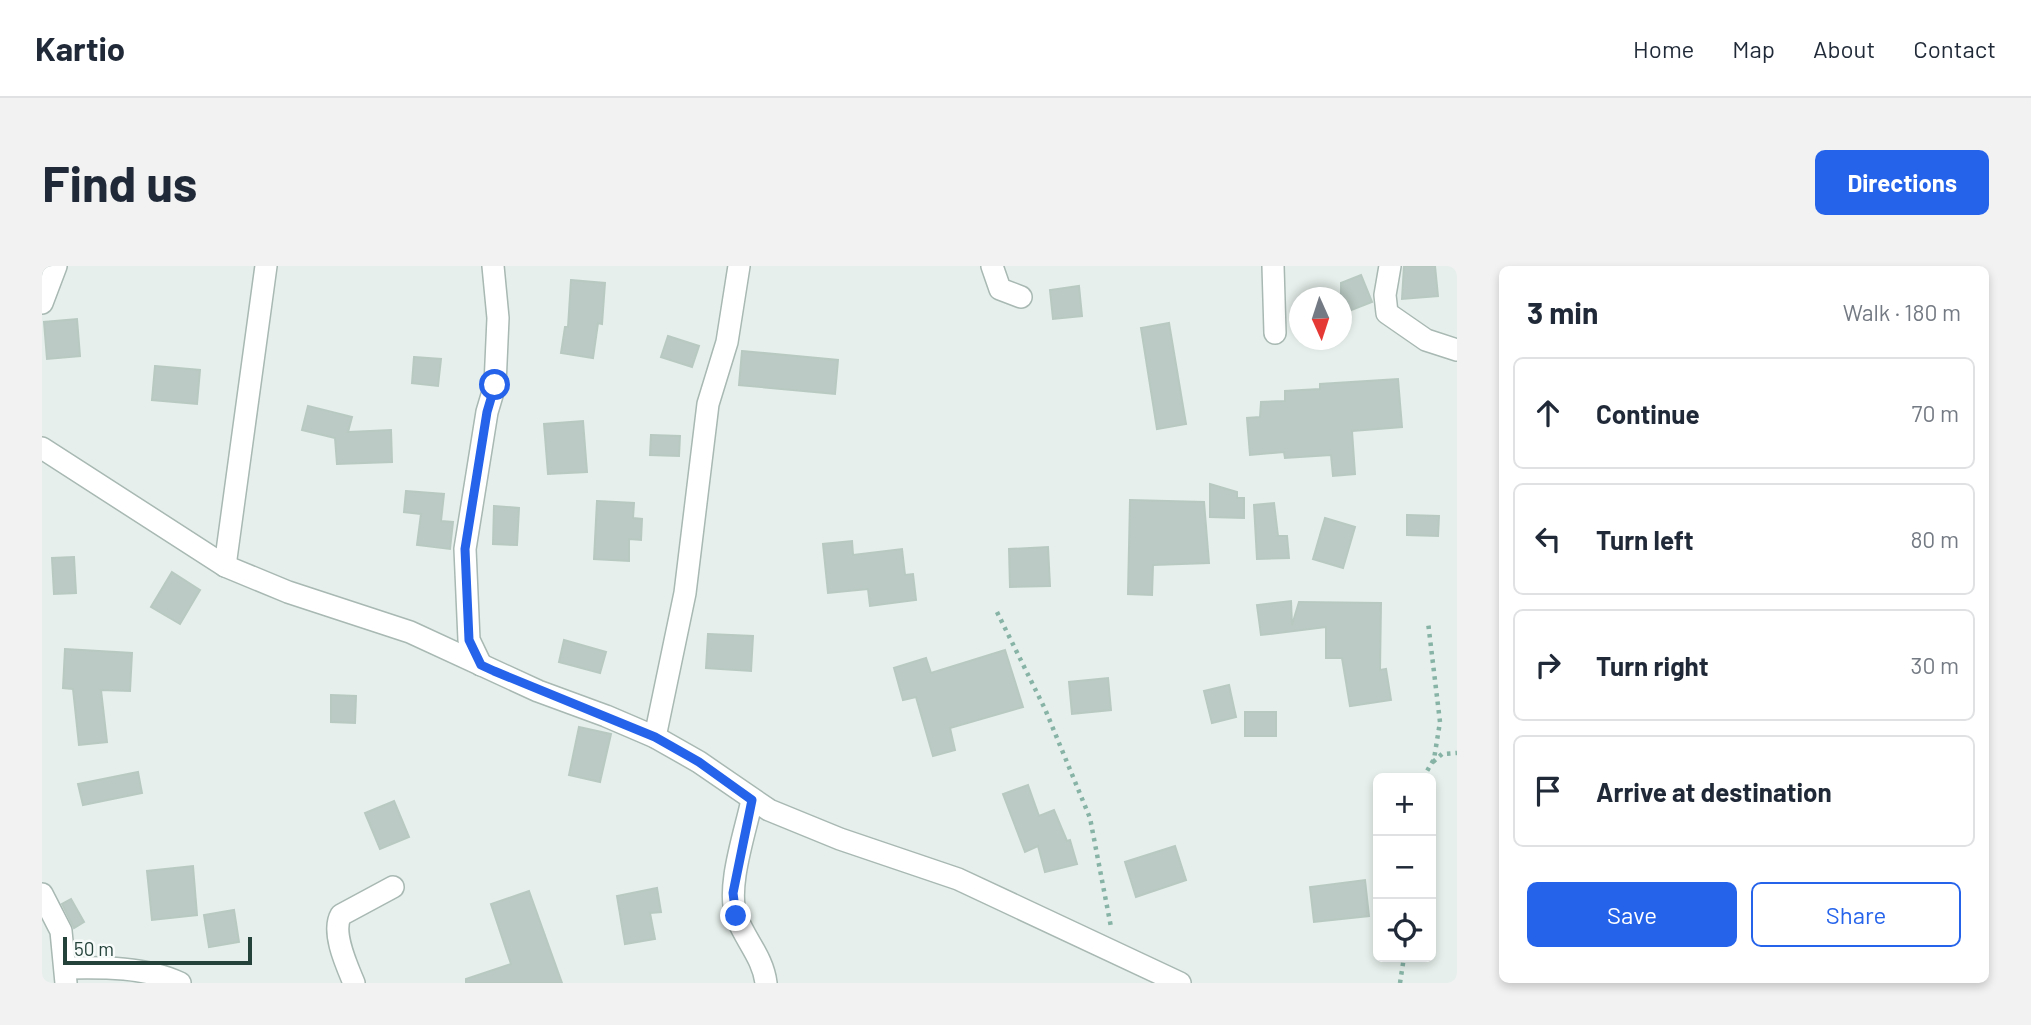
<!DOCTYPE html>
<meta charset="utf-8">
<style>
body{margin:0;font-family:Barlow,sans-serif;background:#f2f2f3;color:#1f2937}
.controls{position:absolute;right:21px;bottom:21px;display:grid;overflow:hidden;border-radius:10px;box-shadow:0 4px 10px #0003}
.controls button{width:63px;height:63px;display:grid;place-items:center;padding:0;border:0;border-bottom:2px solid #e0e1e3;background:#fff;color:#1f2937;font:35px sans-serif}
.compass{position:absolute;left:1247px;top:21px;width:63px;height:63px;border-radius:50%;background:#fff;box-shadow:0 4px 10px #0003;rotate:177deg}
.scale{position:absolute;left:21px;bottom:18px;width:189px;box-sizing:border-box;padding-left:7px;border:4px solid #24423a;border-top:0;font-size:19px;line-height:24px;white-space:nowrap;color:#24423a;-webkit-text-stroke:5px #f7fbf9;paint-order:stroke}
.stop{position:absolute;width:21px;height:21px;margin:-16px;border:5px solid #2563eb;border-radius:50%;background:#fff}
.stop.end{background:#2563eb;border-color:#fff;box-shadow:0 2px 7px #0008}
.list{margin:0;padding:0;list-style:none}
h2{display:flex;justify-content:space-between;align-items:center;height:91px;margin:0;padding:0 28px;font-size:30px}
h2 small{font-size:23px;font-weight:400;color:#747a83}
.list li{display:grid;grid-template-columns:46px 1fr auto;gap:21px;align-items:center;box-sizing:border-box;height:112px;margin:0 14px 14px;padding:0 14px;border:2px solid #e0e1e3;border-radius:10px}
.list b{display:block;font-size:26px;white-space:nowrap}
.list em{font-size:23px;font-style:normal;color:#747a83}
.actions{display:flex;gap:14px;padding:21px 28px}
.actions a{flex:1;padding:16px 0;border:2px solid #2563eb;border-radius:10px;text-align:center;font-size:24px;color:#2563eb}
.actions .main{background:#2563eb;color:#fff}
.icon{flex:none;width:38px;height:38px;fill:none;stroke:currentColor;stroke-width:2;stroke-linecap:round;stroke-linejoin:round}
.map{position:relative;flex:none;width:1415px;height:717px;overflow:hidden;border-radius:10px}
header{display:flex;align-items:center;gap:42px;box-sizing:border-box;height:98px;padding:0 35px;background:#fff;border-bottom:2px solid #e0e1e3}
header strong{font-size:33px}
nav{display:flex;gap:38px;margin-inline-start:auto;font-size:24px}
.intro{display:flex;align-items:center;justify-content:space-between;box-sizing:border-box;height:168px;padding:0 42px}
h1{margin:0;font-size:49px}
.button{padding:18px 32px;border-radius:10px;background:#2563eb;color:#fff;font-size:24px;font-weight:700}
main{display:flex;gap:42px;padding:0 42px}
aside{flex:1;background:#fff;border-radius:10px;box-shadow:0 4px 10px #0003}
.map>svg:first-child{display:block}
.building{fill:#bbcac4;stroke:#b8c9c2;stroke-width:2}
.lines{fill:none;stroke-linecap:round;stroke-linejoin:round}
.minor-casing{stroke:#a8b8b2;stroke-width:24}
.path{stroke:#86b3a5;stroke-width:4.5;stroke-dasharray:3.5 5;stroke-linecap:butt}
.minor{stroke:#fff;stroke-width:21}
.route{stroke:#2563eb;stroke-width:9}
</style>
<header>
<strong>Kartio</strong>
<nav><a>Home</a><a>Map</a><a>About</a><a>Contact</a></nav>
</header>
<div class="intro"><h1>Find us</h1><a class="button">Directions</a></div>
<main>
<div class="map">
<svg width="1415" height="717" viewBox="0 0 1415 717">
<rect width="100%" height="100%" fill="#e6efeb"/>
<g class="building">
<polygon points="1362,0 1393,0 1396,30 1360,33"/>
<polygon points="1319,9 1330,36 1299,48 1299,17"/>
<polygon points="529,14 563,17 560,58 556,57 551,92 519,87 523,61 526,61"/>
<polygon points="1037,20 1040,50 1011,53 1008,24"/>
<polygon points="35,53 38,90 5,93 2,56"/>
<polygon points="1127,57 1144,158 1115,163 1099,62"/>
<polygon points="626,70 657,80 650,101 619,91"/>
<polygon points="700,85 796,94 793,128 697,119"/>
<polygon points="372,91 399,93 396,120 370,117"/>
<polygon points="113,100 158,104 155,138 110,134"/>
<polygon points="1356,113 1360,161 1310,165 1313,208 1291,210 1289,189 1243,192 1242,186 1208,189 1205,152 1218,151 1219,136 1243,135 1243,125 1278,123 1278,118"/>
<polygon points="266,140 310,151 306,166 349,164 350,196 295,198 293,172 260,164"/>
<polygon points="541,155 545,206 506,208 502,158"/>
<polygon points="609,169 638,170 637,190 608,189"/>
<polygon points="1168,218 1195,226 1195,232 1202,232 1202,252 1168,251"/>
<polygon points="364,225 402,228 399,255 411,256 408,283 375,279 379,248 362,246"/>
<polygon points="1088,234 1162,236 1167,297 1111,299 1110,329 1086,328"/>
<polygon points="555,235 592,237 591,252 600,253 599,274 587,273 587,295 552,293"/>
<polygon points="1232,237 1236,270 1245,270 1247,292 1215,293 1212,239"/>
<polygon points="452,240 477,242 475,279 451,278"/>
<polygon points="1365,249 1397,250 1396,270 1365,269"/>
<polygon points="1283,252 1313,261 1301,302 1271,293"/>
<polygon points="810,275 811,289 860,283 863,309 871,308 874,334 828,340 826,323 786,327 781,278"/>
<polygon points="1006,281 1008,320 968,321 967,283"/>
<polygon points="32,291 34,327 12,328 10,292"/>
<polygon points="130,306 158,324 138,358 109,341"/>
<polygon points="1249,335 1250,359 1257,336 1339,337 1338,404 1344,403 1349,434 1308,440 1300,392 1284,392 1284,361 1219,369 1215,339"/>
<polygon points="666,368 711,370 709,405 664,402"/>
<polygon points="522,374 564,386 558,407 517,396"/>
<polygon points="23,383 90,387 88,425 59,424 65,476 37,479 31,423 21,422"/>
<polygon points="963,384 981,441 908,462 913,484 891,490 874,431 861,434 852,402 884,392 889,407"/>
<polygon points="1066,412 1069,444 1030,448 1027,416"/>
<polygon points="1187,419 1194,451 1170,457 1162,425"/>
<polygon points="289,429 314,430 313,457 289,456"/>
<rect x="1203" y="446" width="31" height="24"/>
<polygon points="537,461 569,468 558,516 527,509"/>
<polygon points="96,506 100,527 41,539 36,518"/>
<polygon points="986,519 997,550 1012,544 1025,575 1028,574 1035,598 1003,606 996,580 983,586 961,528"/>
<polygon points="352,535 367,571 338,583 323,547"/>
<polygon points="1133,580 1144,614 1094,631 1083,596"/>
<polygon points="151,600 155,649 110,654 105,605"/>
<polygon points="1323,614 1327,650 1272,656 1268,621"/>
<polygon points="615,622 619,646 608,647 613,673 583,678 575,630"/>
<polygon points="487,625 520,717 424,717 424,713 469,698 449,638"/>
<polygon points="29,633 42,656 32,662 20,638"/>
<polygon points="192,644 197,676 167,681 162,649"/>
</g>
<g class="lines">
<g class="minor-casing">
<g id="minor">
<polyline points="950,0 958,23 979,31"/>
<polyline points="1231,0 1233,67"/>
<polyline points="1348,0 1343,29 1345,47 1384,74 1415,84"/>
<polyline points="0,37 14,0"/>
<polyline points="0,182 183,300 246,326 368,366 496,425 564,450 613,471 657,496 727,544 798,573 916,613 1138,717"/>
<polyline points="183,300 224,0"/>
<polyline points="439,399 427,374 423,283 445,146 453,119 456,52 451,0"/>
<polyline points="613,471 643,327 666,138 685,76 697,0"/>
<path d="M 710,534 C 704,564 683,623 695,652 C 704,675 721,692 724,717"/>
<polyline points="0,628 19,665 24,717"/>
<path d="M 24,702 C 60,701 105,701 138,717"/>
<path d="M 312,717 C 305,700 289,666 299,649 L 351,621"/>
</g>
</g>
<g class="path">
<polyline points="955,346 1003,443 1048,552 1069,661"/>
<polyline points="1391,496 1400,488 1415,487"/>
<polyline points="1381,512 1392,493 1398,456 1386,356"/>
<polyline points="1358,717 1362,691"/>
</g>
<use href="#minor" class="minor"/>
</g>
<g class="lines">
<polyline class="route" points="453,119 445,146 423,283 427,374 439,399 452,405 613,471 657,496 710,534 691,627 694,650"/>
</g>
</svg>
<div class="controls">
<button>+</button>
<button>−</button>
<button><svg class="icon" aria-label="locate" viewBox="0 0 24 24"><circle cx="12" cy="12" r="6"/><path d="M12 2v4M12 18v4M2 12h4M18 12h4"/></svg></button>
</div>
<svg class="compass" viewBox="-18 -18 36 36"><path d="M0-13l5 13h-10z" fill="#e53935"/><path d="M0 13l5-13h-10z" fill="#747a83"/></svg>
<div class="scale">50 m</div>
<div class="stop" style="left:453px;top:119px"></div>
<div class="stop end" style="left:694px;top:650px"></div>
</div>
<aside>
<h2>3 min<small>Walk · 180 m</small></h2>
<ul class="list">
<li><svg class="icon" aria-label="ahead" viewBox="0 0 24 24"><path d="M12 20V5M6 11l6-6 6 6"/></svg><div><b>Continue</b></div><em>70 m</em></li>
<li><svg class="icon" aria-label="left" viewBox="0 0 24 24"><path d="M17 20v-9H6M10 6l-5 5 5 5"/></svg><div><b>Turn left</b></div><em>80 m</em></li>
<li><svg class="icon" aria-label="right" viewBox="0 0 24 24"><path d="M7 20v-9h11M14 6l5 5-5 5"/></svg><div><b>Turn right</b></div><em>30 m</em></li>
<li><svg class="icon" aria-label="arrive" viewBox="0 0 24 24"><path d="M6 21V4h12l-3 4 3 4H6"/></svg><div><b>Arrive at destination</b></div></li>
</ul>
<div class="actions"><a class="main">Save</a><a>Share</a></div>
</aside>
</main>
